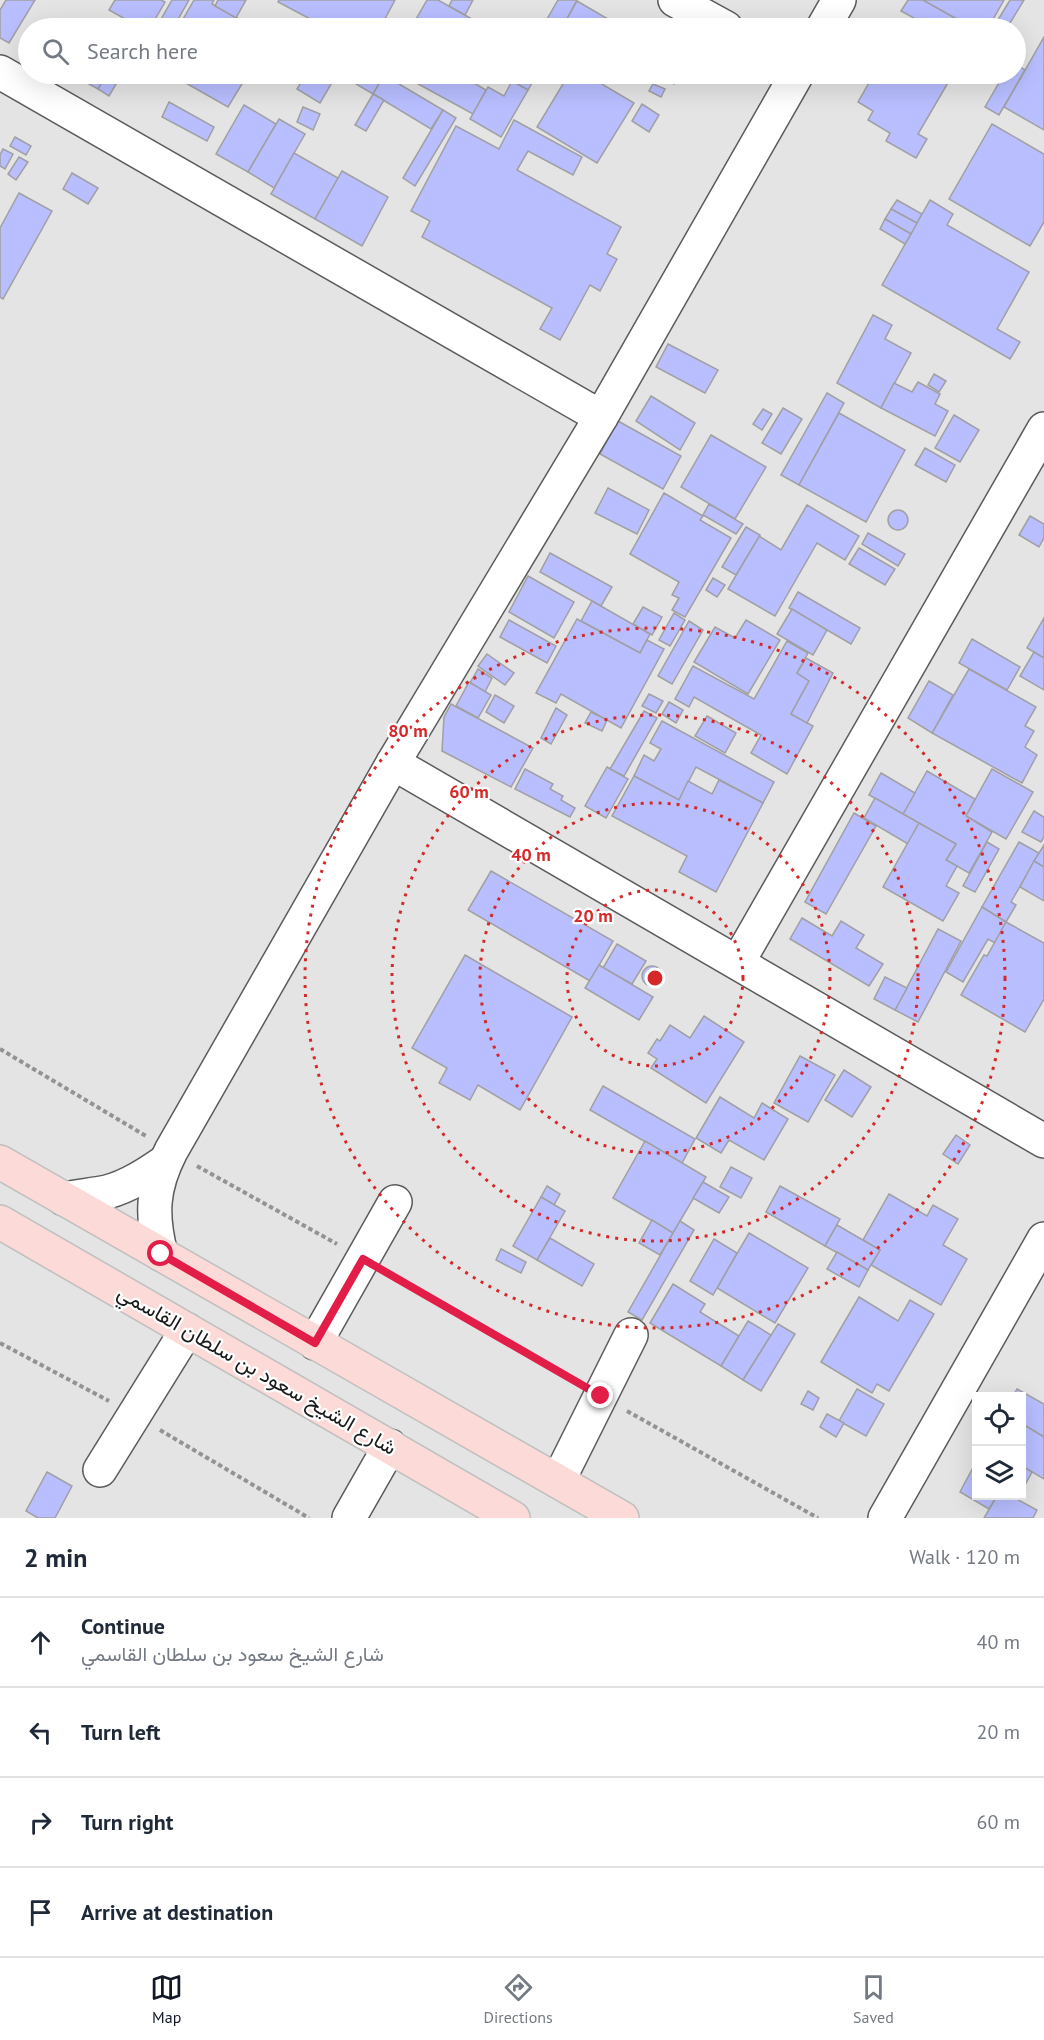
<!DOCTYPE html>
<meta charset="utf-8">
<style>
body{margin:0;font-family:"PT Sans",Vazirmatn,sans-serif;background:#f2f2f3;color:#1f2937}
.controls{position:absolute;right:18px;bottom:18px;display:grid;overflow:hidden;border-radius:0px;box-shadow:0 6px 24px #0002}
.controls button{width:54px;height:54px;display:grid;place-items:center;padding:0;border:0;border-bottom:2px solid #e0e1e3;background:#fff;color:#1f2937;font:30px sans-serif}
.stop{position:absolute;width:18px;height:18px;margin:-14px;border:4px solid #e11d48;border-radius:50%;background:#fff}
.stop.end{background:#e11d48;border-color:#fff;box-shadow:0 2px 6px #0008}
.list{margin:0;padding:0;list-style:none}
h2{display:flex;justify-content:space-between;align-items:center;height:78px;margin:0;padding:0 24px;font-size:26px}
h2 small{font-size:20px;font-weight:400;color:#747a83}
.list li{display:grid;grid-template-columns:39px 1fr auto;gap:18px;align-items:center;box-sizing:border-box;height:90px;padding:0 24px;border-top:2px solid #e0e1e3}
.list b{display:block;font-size:22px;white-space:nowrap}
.list p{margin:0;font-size:20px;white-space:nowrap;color:#747a83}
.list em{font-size:20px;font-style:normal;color:#747a83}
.icon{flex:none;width:33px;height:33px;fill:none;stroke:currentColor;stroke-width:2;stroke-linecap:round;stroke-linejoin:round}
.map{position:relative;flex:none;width:1044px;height:1518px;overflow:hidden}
.search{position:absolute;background:#fff;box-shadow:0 6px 24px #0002;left:18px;right:18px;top:18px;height:66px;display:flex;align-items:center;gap:15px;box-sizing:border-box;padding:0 21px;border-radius:33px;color:#747a83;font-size:22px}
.sheet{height:438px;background:#fff}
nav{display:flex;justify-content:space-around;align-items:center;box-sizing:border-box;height:84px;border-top:2px solid #e0e1e3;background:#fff;font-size:16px;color:#747a83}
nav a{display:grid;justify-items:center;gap:3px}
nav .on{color:#111827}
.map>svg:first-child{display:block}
.building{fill:#b8beff;stroke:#a0a0a2;stroke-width:1.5}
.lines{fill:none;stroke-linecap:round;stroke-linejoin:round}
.minor-casing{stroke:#5b5b5c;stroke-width:36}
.major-casing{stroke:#bfbfbf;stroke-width:36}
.path{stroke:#929393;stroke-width:4;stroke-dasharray:4.5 3;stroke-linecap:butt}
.minor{stroke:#fff;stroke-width:33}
.major{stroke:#fbdad7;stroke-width:33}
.route{stroke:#e11d48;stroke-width:8}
.ring{fill:none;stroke:#d62828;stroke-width:3;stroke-dasharray:3 6}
.labels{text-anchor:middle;stroke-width:4.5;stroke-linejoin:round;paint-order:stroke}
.street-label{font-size:21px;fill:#191a1a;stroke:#fff}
.centre{fill:#d62828;stroke:#fff;stroke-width:3}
.ring-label{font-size:18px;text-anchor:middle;font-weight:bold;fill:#d62828;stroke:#fff;stroke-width:4.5;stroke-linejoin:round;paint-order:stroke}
</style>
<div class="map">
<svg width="1044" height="1518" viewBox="0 0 1044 1518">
<rect width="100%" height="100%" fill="#e4e4e5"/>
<g class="building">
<polygon points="6,0 35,0 9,43 0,38 0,10"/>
<polygon points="115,0 161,0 165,2 150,28 141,28 109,10"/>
<polygon points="172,0 189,0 173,28 156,28"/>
<polygon points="194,0 214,0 212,4 255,28 178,28"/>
<polygon points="218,0 246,0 236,18 215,6"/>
<polygon points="279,0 395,0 380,28 327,28 278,2"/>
<polygon points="427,0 438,0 488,28 411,28"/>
<polygon points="452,0 473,0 465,15 449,6"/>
<polygon points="558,0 577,0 562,28 542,28"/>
<polygon points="908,0 923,0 973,28 932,28 901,11"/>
<polygon points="923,0 1004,0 988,28 973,28"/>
<polygon points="1010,0 1024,0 1007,28 993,28"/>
<polygon points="577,1 608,19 603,28 568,28 563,26"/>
<polygon points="1044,37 1044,130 1004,107"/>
<polygon points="1016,64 1025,70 999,115 985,107 1004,74 1016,74"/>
<polygon points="92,74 107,74 98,89 87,83"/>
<polygon points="107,74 122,74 109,96 98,89"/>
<polygon points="180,74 248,74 228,107 177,78"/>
<polygon points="306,74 337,74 320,103 297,89"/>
<polygon points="339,74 382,74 384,75 373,94"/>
<polygon points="400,74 464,74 462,76 486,90 473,114"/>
<polygon points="517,74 537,74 528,90 512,81"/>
<polygon points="569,74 585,74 634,103 597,163 537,127"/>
<polygon points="654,74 679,74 674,84"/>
<polygon points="874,74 936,74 949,81 918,134 927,139 916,158 886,141 890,133 868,120 873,111 858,102"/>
<polygon points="971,74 993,74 987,83"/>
<polygon points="384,75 443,110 431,129 373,94"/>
<polygon points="512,81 528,90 501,137 470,119 488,87 504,96"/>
<polygon points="653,84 665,89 661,97 649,91"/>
<polygon points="373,94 384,100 366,131 355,125"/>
<polygon points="169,102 214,127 207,141 162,117"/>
<polygon points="642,104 659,115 649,132 632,121"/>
<polygon points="244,105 276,124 248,172 216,154"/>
<polygon points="303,107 320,114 313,130 297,122"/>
<polygon points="443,110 456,118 415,186 403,178"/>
<polygon points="279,119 305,134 274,188 248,172"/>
<polygon points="514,120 582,157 573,175 528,151 517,170 621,227 607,254 617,259 600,291 590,285 560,340 540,329 552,308 422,237 430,221 411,211 456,126 499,149"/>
<polygon points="992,124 1044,154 1044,222 1030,246 949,199"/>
<polygon points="15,137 31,146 26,155 10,146"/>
<polygon points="3,149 13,154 5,169 0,166 0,155"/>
<polygon points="294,153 338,178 315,219 271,194"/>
<polygon points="19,157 28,162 16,180 8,174"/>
<polygon points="342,171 388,197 362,246 315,219"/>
<polygon points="72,173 98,188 88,204 63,189"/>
<polygon points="19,193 52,211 3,299 0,297 0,228"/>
<polygon points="897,200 922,214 917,223 891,209"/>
<polygon points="930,200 953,214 947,225 1029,272 997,329 1020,342 1010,359 882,285"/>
<polygon points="891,209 917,223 911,234 885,219"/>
<polygon points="885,219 911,234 905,244 880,229"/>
<polygon points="873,315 892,325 885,339 911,353 881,408 837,383"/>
<polygon points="668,344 718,370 705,393 656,367"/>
<polygon points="934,374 946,381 939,392 928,385"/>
<polygon points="918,382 940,394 935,404 948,411 935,436 881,408 894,383 912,392"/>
<polygon points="827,393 844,403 799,485 781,475"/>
<polygon points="651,396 695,423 680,450 636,421"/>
<polygon points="783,408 802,419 781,454 762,443"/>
<polygon points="763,409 772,414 762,430 753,424"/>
<polygon points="839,413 905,450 866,522 799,485"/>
<polygon points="954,415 979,430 960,462 935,448"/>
<polygon points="618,421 681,456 663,489 600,454"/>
<polygon points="711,435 766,467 735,519 681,487"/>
<polygon points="925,448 955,465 946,482 915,465"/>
<polygon points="608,488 649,510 637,534 595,513"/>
<polygon points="664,493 703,516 700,520 731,538 685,617 672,610 679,598 672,595 679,582 630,554"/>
<polygon points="709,504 743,524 736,534 703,515"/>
<polygon points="807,505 859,536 845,560 817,543 775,616 728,589 759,536 781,550"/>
<circle cx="898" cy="520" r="10"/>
<polygon points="1030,516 1044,524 1044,538 1039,547 1019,535"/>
<polygon points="746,527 760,535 736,575 722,567"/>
<polygon points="868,533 905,554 898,566 862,544"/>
<polygon points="859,548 895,569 885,585 849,564"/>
<polygon points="550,553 612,587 601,606 540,572"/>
<polygon points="528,576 574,602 554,638 509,612"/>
<polygon points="713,578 725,585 717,597 706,590"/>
<polygon points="798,592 860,628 851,644 789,608"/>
<polygon points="592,601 650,634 640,653 581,621"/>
<polygon points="643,607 662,617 652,635 633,624"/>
<polygon points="792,609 827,630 813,655 777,634"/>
<polygon points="674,613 685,620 670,646 659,640"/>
<polygon points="1044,618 1044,658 1027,648"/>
<polygon points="577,619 640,653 647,640 664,649 621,728 561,694 556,703 536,693"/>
<polygon points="509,620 556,646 547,663 500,637"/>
<polygon points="746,620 780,640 748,694 694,662 715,627 735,638"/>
<polygon points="689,621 703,630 672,684 658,676"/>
<polygon points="972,639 1020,667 1007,690 959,663"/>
<polygon points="787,641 808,653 797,673 809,681 791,714 813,726 787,774 751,753 761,735 694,697 689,707 675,699 693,666 754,699"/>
<polygon points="1034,652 1044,658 1044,690 1020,676"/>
<polygon points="487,654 514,673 505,685 478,666"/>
<polygon points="806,658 833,673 807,723 791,714 809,681 797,673"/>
<polygon points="478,669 492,678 485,692 470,683"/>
<polygon points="969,669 1036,707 1025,726 1034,731 1025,747 1037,755 1022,783 932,733"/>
<polygon points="929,681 953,695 932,733 908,718"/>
<polygon points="469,682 491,695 478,718 456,706"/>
<polygon points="649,694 663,701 656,713 642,706"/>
<polygon points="495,695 514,706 504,723 486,712"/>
<polygon points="669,702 683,710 676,723 662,714"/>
<polygon points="451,704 533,748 511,787 442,751 444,717"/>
<polygon points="556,708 567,715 551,744 541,738"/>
<polygon points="644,711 657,718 624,776 610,769"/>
<polygon points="591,712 607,720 602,731 585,723"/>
<polygon points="707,716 736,733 725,753 695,736"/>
<polygon points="662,721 774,782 763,803 696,767 679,800 634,776 644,755 654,761 661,749 650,743"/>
<polygon points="607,767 628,779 606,818 585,806"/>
<polygon points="525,769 553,784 550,789 563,796 561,800 575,808 570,817 515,789"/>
<polygon points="992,769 1033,792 1006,839 966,816"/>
<polygon points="927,771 975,799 966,816 992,832 969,873 946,860 956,844 903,814"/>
<polygon points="881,773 915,793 903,814 869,795"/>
<polygon points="634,776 679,800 688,781 712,794 719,780 763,803 716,892 679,872 687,856 612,816"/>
<polygon points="875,798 919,823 908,844 864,818"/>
<polygon points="1034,811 1044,817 1044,837 1041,842 1022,832"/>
<polygon points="854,813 876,826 826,914 805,902"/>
<polygon points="919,823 956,844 946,860 957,866 946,886 959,893 943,921 883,887"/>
<polygon points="987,842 999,849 975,892 963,886"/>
<polygon points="1019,842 1039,853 1011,902 1016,905 1006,922 982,907"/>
<polygon points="1044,845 1044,867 1034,861"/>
<polygon points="1034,861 1044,867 1044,901 1020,887"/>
<polygon points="491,871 613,941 590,981 468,910"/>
<polygon points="982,907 1006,922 995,943 988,939 963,982 946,972"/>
<polygon points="802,918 832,936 841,921 864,935 856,948 883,964 869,986 790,939"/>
<polygon points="1006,922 1044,943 1044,999 1025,1032 961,995 984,955 987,956"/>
<polygon points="938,929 961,941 918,1022 895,1010"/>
<polygon points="617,944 646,961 632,984 603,968"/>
<polygon points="465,955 572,1017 520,1110 478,1085 470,1100 439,1083 447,1068 412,1048"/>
<polygon points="599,965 653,997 639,1020 585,988"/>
<circle cx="652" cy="976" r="10"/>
<polygon points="885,977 907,988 895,1010 874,999"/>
<polygon points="704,1016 744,1042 706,1103 651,1068 657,1059 648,1053 657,1039 660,1041 670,1025 690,1038"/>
<polygon points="800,1056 835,1075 808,1122 774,1103"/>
<polygon points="844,1070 871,1087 852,1117 825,1100"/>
<polygon points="603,1086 695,1139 682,1163 590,1110"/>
<polygon points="720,1097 754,1118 762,1103 788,1119 764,1160 729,1140 721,1153 696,1138"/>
<polygon points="956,1135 970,1145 958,1164 943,1154"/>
<polygon points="645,1141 706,1177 673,1233 613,1198"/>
<polygon points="731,1167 752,1178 741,1198 720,1187"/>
<polygon points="703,1182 729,1197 719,1213 693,1198"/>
<polygon points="547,1186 560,1194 554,1205 541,1197"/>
<polygon points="780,1186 840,1219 825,1246 766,1212"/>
<polygon points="889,1194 927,1216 933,1205 958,1219 943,1245 967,1259 941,1305 871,1265 880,1250 863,1240"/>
<polygon points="541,1197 565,1211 537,1260 513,1246"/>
<polygon points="652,1220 673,1233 660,1255 639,1243"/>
<polygon points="680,1221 694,1230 642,1320 628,1312"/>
<polygon points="837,1225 880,1250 868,1270 825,1246"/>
<polygon points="749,1233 808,1268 775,1323 717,1288"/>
<polygon points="550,1238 594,1264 582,1286 537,1260"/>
<polygon points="714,1239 737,1253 713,1295 690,1281"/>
<polygon points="501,1249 526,1262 521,1273 496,1260"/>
<polygon points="837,1252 868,1270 859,1287 827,1269"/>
<polygon points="673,1284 705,1304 700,1312 739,1336 721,1366 650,1323"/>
<polygon points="859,1297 898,1321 910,1300 934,1314 889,1391 877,1384 872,1393 821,1362"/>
<polygon points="748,1321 771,1335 743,1380 721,1366"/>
<polygon points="778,1324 795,1334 761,1391 743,1380"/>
<polygon points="857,1389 884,1404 866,1436 839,1421"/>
<polygon points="1017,1389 1044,1404 1044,1437 1022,1424 1022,1396 1013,1396"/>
<polygon points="808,1391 819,1398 813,1410 801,1404"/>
<polygon points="827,1414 844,1423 836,1437 820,1427"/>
<polygon points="1026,1426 1044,1437 1044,1479 1022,1466 1022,1435"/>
<polygon points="976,1462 976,1496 997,1496 989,1509 960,1492"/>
<polygon points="1022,1466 1032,1472 1025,1485 1022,1483"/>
<polygon points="47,1472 72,1486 55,1518 38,1518 26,1511"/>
<polygon points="997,1496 1011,1496 1037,1510 1033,1518 984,1518"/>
</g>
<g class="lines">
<g class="minor-casing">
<g id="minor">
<polyline points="675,0 726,28"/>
<polyline points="823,28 839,0"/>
<polyline points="0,72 601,417"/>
<polyline points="393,763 1044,1141"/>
<polyline points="738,962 1044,429"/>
<path d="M 64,1199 C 78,1196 93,1195 107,1192 C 129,1186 147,1174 166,1161"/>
<path d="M 161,1254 C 151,1215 152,1188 171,1151 L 393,763 L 601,417 L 797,74"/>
<polyline points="315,1343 395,1202"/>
<polyline points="100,1470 187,1330"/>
<polyline points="558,1481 631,1335"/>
<polyline points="349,1518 390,1446"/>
<polyline points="885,1518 1044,1239"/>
</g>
</g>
<g class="major-casing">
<g id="major">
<polyline points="0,1162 622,1518"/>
<polyline points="0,1222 513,1518"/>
</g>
</g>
<g class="path">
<polyline points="0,1049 146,1136"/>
<polyline points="197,1166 337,1244"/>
<polyline points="390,1275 573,1380"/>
<polyline points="0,1343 109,1401"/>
<polyline points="627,1411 818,1518"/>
<polyline points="160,1430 309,1518"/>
</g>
<use href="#minor" class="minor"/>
<use href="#major" class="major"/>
</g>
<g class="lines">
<polyline class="route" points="161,1254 315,1343 363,1259 601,1396"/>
</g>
<g class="ring">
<circle cx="655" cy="978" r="88"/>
<circle cx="655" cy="978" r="175"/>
<circle cx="655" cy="978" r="263"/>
<circle cx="655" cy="978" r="350"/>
</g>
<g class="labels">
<g class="street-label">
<text transform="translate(257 1370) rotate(30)" y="7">شارع الشيخ سعود بن سلطان القاسمي</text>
</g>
</g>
<circle cx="655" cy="978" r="9" class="centre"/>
<g class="ring-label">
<text x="408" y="737">80 m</text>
<text x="469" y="798">60 m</text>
<text x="531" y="861">40 m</text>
<text x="593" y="922">20 m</text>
</g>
</svg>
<div class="controls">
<button><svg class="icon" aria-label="locate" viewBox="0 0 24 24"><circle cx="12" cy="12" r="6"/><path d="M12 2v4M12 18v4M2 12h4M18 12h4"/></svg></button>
<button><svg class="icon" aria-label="layers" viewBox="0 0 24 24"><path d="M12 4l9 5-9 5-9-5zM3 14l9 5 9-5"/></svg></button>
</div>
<div class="stop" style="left:161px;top:1254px"></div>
<div class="stop end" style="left:601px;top:1396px"></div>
<div class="search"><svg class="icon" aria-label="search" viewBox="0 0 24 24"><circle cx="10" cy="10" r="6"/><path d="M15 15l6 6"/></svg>Search here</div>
</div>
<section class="sheet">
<h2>2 min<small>Walk · 120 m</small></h2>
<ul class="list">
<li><svg class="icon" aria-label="ahead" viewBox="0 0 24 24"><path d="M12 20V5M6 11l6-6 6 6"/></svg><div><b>Continue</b><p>شارع الشيخ سعود بن سلطان القاسمي</p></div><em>40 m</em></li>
<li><svg class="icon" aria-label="left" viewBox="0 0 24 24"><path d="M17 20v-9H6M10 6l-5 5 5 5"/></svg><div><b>Turn left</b></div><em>20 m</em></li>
<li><svg class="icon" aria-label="right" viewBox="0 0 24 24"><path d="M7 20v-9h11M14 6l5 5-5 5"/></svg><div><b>Turn right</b></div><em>60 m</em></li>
<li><svg class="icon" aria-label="arrive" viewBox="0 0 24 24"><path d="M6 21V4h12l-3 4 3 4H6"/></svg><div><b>Arrive at destination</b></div></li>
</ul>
</section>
<nav>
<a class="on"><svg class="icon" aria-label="map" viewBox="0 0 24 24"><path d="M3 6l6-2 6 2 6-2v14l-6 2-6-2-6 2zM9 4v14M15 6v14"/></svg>Map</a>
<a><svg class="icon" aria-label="directions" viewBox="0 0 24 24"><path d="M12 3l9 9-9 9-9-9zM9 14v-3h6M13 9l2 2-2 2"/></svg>Directions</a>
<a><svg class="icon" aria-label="saved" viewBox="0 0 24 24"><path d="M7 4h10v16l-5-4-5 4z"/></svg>Saved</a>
</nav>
